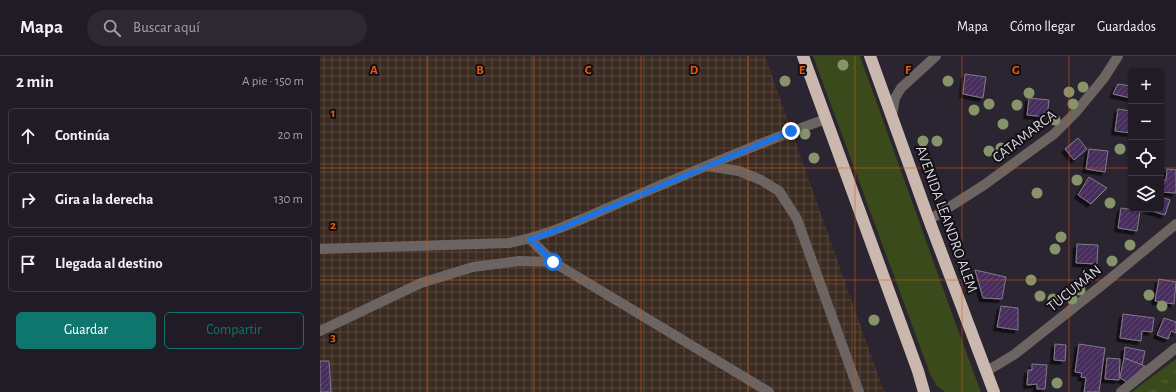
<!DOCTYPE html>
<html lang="es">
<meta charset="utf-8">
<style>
body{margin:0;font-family:"Alegreya Sans",sans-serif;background:#2d2832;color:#f1f3f6}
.controls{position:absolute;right:12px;top:12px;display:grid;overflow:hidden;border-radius:6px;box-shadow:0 1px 3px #0004}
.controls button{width:36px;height:36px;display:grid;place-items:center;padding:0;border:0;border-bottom:1px solid #3d3942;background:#201b25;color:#f1f3f6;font:20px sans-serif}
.stop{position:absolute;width:12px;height:12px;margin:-9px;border:3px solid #1a73e8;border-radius:50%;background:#fff}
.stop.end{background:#1a73e8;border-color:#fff;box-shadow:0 1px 4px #0008}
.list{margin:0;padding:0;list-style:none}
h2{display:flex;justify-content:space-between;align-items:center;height:52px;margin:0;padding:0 16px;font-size:17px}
h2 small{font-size:13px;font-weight:400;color:#a2a1a7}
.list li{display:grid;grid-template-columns:26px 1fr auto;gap:12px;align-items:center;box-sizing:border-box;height:56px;margin:0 8px 8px;padding:0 8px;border:1px solid #3d3942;border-radius:6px}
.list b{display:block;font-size:15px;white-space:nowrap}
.list em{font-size:13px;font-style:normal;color:#a2a1a7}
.actions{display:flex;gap:8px;padding:12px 16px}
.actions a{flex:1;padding:9px 0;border:1px solid #0f766e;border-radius:6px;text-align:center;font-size:14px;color:#0f766e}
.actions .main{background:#0f766e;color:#fff}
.icon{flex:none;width:22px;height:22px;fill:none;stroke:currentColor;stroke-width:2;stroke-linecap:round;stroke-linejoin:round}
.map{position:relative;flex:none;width:856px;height:336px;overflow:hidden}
header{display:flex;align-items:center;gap:24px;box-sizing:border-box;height:56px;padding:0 20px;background:#201b25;border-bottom:1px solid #3d3942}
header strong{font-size:19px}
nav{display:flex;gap:22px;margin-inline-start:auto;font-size:14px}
.search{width:280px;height:36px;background:#2d2832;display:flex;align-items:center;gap:10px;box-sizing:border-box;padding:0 14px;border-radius:22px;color:#a2a1a7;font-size:15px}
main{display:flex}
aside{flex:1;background:#201b25}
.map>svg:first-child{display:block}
.industrial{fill:url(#industrial-grid)}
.grass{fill:url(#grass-tufts)}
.green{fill:#3b4a1b}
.building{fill:url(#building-hatch);stroke:#827b8a;filter:url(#shadow)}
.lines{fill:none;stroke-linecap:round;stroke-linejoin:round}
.minor{stroke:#6b6460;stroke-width:10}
.highway{stroke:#cab7ae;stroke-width:12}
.tree{fill:#87946b}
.route{stroke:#1a73e8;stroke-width:5}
.grid{fill:none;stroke:#e8590c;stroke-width:1;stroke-opacity:0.55}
.labels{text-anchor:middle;stroke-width:4;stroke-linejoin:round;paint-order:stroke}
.street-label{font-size:15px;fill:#dad6df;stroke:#120f15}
.grid-label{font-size:13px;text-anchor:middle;font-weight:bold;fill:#e8590c;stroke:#120f15;stroke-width:4;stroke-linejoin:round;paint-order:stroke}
</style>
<header>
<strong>Mapa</strong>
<div class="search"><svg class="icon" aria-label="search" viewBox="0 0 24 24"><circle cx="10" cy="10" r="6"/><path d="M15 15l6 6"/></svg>Buscar aquí</div>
<nav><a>Mapa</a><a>Cómo llegar</a><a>Guardados</a></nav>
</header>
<main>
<aside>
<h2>2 min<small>A pie · 150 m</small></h2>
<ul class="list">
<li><svg class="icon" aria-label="ahead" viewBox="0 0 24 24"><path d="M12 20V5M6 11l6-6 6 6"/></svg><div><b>Continúa</b></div><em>20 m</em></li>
<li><svg class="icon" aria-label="right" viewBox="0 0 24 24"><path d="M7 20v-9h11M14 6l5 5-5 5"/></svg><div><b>Gira a la derecha</b></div><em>130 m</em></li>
<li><svg class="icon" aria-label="arrive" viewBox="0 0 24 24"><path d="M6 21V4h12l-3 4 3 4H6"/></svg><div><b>Llegada al destino</b></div></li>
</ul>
<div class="actions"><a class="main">Guardar</a><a>Compartir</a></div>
</aside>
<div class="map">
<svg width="856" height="336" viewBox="0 0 856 336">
<defs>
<pattern id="industrial-grid" width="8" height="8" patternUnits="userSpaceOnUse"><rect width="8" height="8" fill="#3b2b21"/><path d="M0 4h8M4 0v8" fill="none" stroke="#574941"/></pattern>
<pattern id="grass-tufts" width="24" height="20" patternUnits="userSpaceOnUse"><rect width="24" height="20" fill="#3b4a1b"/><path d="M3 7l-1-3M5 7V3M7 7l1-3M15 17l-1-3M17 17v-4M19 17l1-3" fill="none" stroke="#57633c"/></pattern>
<pattern id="building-hatch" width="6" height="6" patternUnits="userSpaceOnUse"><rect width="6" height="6" fill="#472d5c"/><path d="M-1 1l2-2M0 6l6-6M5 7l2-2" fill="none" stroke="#614b73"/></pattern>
<filter id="shadow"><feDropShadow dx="-3.5" dy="3.5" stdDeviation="0" flood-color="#0009"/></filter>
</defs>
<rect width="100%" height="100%" fill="#2b2431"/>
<polygon class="industrial" points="0,0 169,0 170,2 175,0 445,0 564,336 0,336"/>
<polygon class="grass" points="856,303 856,336 812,336 817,332"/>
<polygon class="green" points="493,0 540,0 639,277 661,336 625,336 617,330 610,318"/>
<g class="building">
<polygon points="645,18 666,21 663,42 643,38"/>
<polygon points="798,28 811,30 811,42 793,38"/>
<polygon points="709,42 729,44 727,61 707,59"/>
<polygon points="798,53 811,55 811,77 795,75"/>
<polygon points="758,82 767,93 754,104 745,93"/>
<polygon points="769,93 788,95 785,116 766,113"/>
<polygon points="847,113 856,114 856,137 841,136 841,124 846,124"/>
<polygon points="769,121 787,132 771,148 758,139"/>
<polygon points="841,141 850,144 845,159 828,154 841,153"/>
<polygon points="801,152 820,155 817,175 798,172"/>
<polygon points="757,188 778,189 777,208 756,207"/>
<polygon points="655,214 686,221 682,243 663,242"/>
<polygon points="839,223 856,226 854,248 835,245"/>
<polygon points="681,250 698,252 698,274 677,271"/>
<polygon points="803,258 834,262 832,276 822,275 821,285 800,282"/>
<polygon points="844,262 856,266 856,277 851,275 848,283 837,279"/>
<polygon points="735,288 746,289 745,305 734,304"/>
<polygon points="759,288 785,292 779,336 764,336 766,322 761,321 762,317 755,316"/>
<polygon points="805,291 825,295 822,309 804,302"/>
<polygon points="787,302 800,303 799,324 785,323"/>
<polygon points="804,302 825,310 807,326 800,322"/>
<polygon points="0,305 9,305 11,336 0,336"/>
<polygon points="712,308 727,309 725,333 717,333 717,328 707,329 708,314 712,314"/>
</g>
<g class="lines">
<g class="minor">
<polyline points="572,60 575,42 581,32 616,0"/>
<polyline points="387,110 419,115 441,124 459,135 477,163 539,336"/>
<polyline points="609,164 664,129 734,78 755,57 784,22 798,0"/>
<polyline points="210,183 233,206 449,336"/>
<path d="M 0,193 L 189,187 C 235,178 277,156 320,138 C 382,112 443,85 506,63"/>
<polyline points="0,275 101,227 153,211 199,205 233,206"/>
<polyline points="667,315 695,298 786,226 856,168"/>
<polyline points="801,336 856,292"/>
</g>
<g class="highway">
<polyline points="483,0 598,315 604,336"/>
<polyline points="550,0 609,164 674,336"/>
</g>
</g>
<g class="tree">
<circle cx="523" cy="9" r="5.5"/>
<circle cx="465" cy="25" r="5.5"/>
<circle cx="628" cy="25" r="5.5"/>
<circle cx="763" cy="31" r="5.5"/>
<circle cx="749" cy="36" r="5.5"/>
<circle cx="709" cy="37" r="5.5"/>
<circle cx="669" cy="48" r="5.5"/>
<circle cx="753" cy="48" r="5.5"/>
<circle cx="697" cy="49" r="5.5"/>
<circle cx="654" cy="54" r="5.5"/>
<circle cx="735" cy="64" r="5.5"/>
<circle cx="683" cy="68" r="5.5"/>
<circle cx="485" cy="78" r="5.5"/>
<circle cx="603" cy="85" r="5.5"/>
<circle cx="617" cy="85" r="5.5"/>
<circle cx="681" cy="92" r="5.5"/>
<circle cx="800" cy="93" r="5.5"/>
<circle cx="669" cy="95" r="5.5"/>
<circle cx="494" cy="102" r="5.5"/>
<circle cx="757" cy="124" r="5.5"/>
<circle cx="717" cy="137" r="5.5"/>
<circle cx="790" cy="147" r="5.5"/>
<circle cx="741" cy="181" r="5.5"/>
<circle cx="810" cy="189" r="5.5"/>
<circle cx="735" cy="193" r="5.5"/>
<circle cx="792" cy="205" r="5.5"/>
<circle cx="711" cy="224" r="5.5"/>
<circle cx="760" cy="234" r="5.5"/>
<circle cx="829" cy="239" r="5.5"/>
<circle cx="720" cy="240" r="5.5"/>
<circle cx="733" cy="243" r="5.5"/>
<circle cx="752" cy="243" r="5.5"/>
<circle cx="842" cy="250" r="5.5"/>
<circle cx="554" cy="264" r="5.5"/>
<circle cx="737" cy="327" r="5.5"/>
</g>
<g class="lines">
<polyline class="route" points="233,206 210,183 232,176 471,75"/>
</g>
<path class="grid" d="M 107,0 L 107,336M 214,0 L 214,336M 321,0 L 321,336M 428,0 L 428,336M 535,0 L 535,336M 642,0 L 642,336M 749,0 L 749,336M 0,112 L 811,112M 841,112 L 856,112M 0,224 L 856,224"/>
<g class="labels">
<g class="street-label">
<text transform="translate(704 80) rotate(-38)" y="5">CATAMARCA</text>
<text transform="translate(627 163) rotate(70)" y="5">AVENIDA LEANDRO ALEM</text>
<text transform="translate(754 232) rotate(-39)" y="5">TUCUMÁN</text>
</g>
</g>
<g class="grid-label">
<text x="54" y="18">A</text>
<text x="160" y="18">B</text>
<text x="268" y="18">C</text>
<text x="374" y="18">D</text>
<text x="482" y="18">E</text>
<text x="588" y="18">F</text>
<text x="696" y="18">G</text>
<text x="13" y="61">1</text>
<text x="13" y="173">2</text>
<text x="13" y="285">3</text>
</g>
</svg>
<div class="controls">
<button>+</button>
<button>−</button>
<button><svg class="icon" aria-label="locate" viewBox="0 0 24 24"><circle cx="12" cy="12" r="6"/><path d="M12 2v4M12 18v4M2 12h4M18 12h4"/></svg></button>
<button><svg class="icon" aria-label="layers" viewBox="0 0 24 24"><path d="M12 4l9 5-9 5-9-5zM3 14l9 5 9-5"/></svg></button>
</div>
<div class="stop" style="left:233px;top:206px"></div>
<div class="stop end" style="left:471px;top:75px"></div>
</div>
</main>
